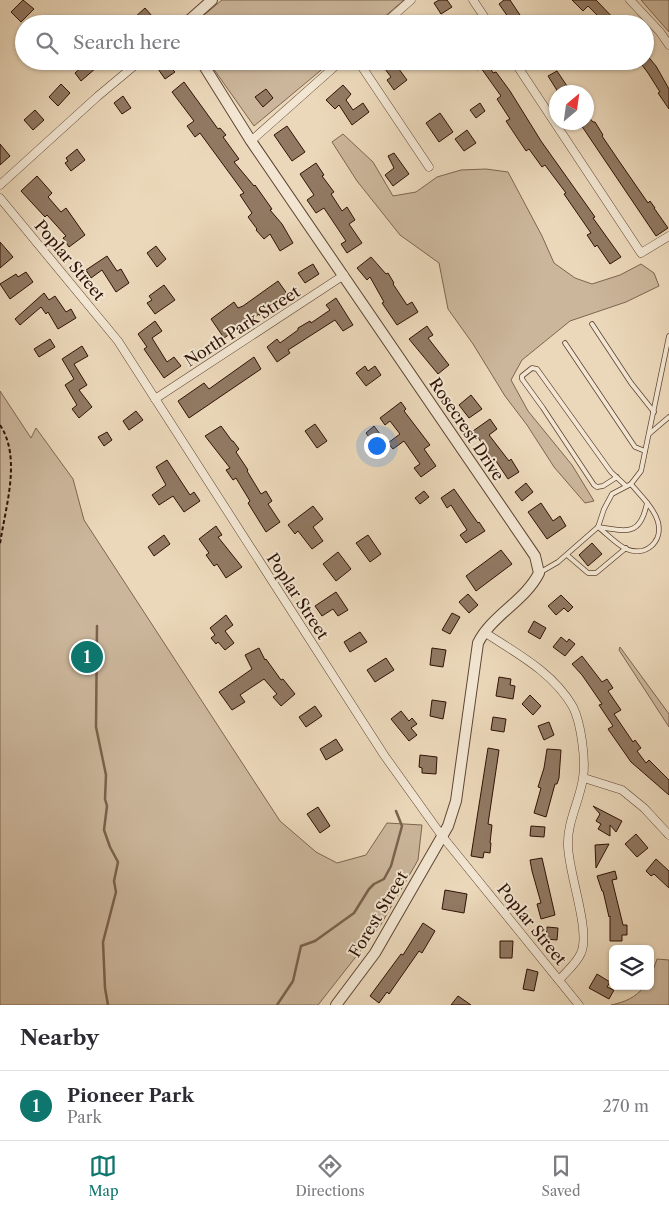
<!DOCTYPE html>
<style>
body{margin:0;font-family:"Libre Caslon Text",serif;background:#f7f7f7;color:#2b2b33}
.controls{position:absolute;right:15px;bottom:15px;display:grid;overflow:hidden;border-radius:8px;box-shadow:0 1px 4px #0004}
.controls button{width:45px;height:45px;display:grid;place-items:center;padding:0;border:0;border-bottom:1px solid #e1e1e2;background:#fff;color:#2b2b33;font:25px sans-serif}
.compass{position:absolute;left:549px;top:85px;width:45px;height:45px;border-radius:50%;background:#fff;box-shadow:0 1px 4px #0004;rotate:29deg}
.you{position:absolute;left:376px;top:445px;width:18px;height:18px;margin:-12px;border:4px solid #fff;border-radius:50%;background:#1a73e8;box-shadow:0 0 0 8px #1a73e833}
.badge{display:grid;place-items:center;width:32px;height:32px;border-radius:50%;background:#0f766e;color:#fff;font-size:16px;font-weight:700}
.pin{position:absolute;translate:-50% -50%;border:2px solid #fff;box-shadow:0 1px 5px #0006}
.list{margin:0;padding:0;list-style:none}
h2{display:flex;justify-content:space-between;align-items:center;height:65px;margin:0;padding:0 20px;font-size:21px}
h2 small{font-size:16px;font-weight:400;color:#7c7c81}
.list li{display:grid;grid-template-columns:32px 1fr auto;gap:15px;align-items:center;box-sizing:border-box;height:70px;padding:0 20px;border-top:1px solid #e1e1e2}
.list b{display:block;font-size:19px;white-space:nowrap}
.list p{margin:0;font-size:16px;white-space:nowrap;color:#7c7c81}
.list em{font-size:16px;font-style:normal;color:#7c7c81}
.icon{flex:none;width:28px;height:28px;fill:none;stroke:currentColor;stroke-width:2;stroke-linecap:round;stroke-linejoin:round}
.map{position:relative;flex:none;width:669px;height:1005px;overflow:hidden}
.search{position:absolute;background:#fff;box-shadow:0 1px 4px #0004;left:15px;right:15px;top:15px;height:55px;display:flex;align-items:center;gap:12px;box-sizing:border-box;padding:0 18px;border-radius:28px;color:#7c7c81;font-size:19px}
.sheet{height:135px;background:#fff}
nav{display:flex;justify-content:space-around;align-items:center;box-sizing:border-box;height:70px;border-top:1px solid #e1e1e2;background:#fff;font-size:14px;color:#7c7c81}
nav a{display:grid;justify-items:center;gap:2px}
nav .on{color:#0f766e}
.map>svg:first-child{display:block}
.green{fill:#cbb69b;stroke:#7e6450}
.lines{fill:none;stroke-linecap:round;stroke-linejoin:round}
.stream{stroke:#7a614c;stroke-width:2.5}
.building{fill:#917963;stroke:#301205}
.service-casing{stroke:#5f4432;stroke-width:5.5}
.minor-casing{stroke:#5f4432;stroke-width:9}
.tertiary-casing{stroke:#5f4432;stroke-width:12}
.path{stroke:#301205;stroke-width:2;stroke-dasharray:4 2.5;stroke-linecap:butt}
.service{stroke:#f2e6d2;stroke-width:4}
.minor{stroke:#f2e6d2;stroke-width:8}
.tertiary{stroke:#f2e6d2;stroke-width:10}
.labels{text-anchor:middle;stroke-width:4;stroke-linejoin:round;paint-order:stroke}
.street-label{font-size:16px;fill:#301205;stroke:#f2e6d2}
</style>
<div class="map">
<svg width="669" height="1005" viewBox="0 0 669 1005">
<rect width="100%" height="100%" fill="#ebd8ba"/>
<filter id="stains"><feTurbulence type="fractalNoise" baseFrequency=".004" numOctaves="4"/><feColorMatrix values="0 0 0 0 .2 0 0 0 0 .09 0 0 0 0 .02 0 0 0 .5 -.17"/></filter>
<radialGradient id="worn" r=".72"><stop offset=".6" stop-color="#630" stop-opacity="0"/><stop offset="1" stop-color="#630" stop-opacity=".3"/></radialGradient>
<g class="green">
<polygon points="222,0 404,0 376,24 199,24 204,15"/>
<polygon points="641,0 669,0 669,32"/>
<polygon points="208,61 332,61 254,126"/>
<polygon points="343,134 373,162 393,196 416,192 437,177 461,170 486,169 508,172 542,236 554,263 575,278 592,284 620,275 641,264 654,273 659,286 626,302 570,321 522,360 511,380 528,411 572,465 594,501 585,503 554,467 527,425 505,396 473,344 448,309 439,263 400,235 357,181 332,142"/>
<polygon points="0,391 31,438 36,428 73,479 84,520 280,821 316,852 337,863 366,855 387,823 422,825 418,860 380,926 318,1005 0,1005"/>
<polygon points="620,647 669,714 669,727 619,650"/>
<path d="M 657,959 L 669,960 L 669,1005 L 611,1005 C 625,1002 635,998 645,986 L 650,986 L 650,979 Z"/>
</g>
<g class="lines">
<g class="stream">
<polyline points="97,626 96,727 106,775 105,799 107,806 104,830 110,847 118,862 114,881 116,892 103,942 105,988 108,1005"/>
<polyline points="277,1005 293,981 301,946 315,941 354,913 369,889 374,884 384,879 391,866 402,826 396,811"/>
</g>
</g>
<g class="building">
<polygon points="23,0 34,9 21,22 11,12"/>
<polygon points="439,0 447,0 452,7 441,14 434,3"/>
<polygon points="504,0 510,0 526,24 513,24 499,4"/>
<polygon points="572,0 596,0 619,24 590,24 598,16 588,6 583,11"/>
<polygon points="145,8 159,24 139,24 134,18"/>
<polygon points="645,53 656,66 669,89 669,109 658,93 660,92 648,73 639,61 645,61"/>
<polygon points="89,61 96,68 81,81 75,73"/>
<polygon points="163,61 170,61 175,67 172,69 175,72 165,79 156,66"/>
<polygon points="379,61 393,61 407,80 394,90 387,80 391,77"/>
<polygon points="473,61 494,61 488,64 493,73 496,72 510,91 541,141 595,217 593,218 621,257 610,264 597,245 595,247 587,235 591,233 564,194 566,193 545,165 542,167 529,149 526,151 506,121 510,119 497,99 501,96 481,68 477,70"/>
<polygon points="557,71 571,92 558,92 548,76"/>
<polygon points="184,82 218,129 220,128 226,135 223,137 239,159 234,162 254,186 255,185 272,209 270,210 282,224 293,243 280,251 270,234 264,239 256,230 257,229 248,217 252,213 240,195 244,193 200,133 195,137 187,126 194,121 172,92"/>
<polygon points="61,84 70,93 58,106 49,97"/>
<polygon points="343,85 351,94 346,100 353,110 363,103 369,112 352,125 339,105 335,109 326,100"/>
<polygon points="266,89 273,98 263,107 255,97"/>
<polygon points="123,96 131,108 122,114 114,103"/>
<polygon points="480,103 485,111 476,118 470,110"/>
<polygon points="35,110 44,120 33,130 24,120"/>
<polygon points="440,113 453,132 439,142 426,123"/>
<polygon points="586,114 593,122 595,122 603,135 602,136 619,161 648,203 650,201 655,208 654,208 668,228 656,236 579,122 586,122"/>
<polygon points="287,126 305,152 292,161 274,135"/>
<polygon points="467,130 476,143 464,151 455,139"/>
<polygon points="0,144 10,156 0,165"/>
<polygon points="77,149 85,160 71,171 65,163 68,161 66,158"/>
<polygon points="394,153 409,174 393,186 385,175 394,168 388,156"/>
<polygon points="316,163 324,175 322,176 334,192 331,194 342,211 347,207 355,220 349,224 362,243 347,253 341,244 346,241 324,208 316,213 307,200 314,195 300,174"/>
<polygon points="37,176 52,193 48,197 61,212 66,208 85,235 69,247 63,238 66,236 47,215 45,217 21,191"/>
<polygon points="0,242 13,257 0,268"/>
<polygon points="156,246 166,259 157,267 147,253"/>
<polygon points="107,256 117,271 121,269 129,283 116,292 102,270 91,278 86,270"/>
<polygon points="371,257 386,274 388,273 394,283 393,284 407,305 412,302 418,312 397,325 382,303 384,302 370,277 367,280 357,268"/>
<polygon points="313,264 319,274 305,283 298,273"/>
<polygon points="26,272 33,282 10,299 0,284 16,274 18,277"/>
<polygon points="278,281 288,295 260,316 259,314 224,338 211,319 234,302 238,308 243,306"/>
<polygon points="164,285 175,300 155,314 147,303 152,300 149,296"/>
<polygon points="44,293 49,300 55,296 66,312 71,309 76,318 58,329 48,312 46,314 41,307 20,325 15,319"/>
<polygon points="336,298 353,325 343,331 335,320 288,350 290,353 277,362 267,347 277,339 280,343 298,330 298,328 310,321 311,323 330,310 326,305"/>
<polygon points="155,321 162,331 152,338 167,362 174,357 181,366 164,378 144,349 147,347 138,334"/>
<polygon points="427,326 433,335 428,338 449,365 438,374 409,339"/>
<polygon points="50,339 55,347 39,357 34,349"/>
<polygon points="82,346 88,356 74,364 87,385 79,390 92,407 79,418 72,409 77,405 65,385 74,379 62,359"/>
<polygon points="254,357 261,369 189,418 178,401 204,383 209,389"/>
<polygon points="365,366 368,371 375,366 381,375 366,386 356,373"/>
<polygon points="471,395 482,409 469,418 459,405"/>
<polygon points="401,402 406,409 404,411 430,445 424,449 436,466 421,477 414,468 420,464 404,441 393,449 388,443 400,434 390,421 385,425 380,418"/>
<polygon points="136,411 143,420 129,430 123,421"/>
<polygon points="490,419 497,429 489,435 509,461 511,459 519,472 508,479 496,461 493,463 485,451 487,450 473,431"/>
<polygon points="315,424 327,441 317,448 305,431"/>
<polygon points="221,426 232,441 233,441 239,449 236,452 248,470 247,471 261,494 266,491 272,501 268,504 280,522 266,532 248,503 250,501 236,478 233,480 226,470 230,468 205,436"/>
<polygon points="374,426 380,434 371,440 366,433"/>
<polygon points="107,432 112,440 104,446 98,437"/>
<polygon points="167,460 190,495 194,492 200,501 184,512 173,496 159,505 152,495 166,485 156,467"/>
<polygon points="526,483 533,492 522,501 515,492"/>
<polygon points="454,489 478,523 479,522 485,531 466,543 460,535 467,530 451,505 447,508 441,498"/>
<polygon points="424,491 429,497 420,504 415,498"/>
<polygon points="541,503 553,521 560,516 566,526 547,539 528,512"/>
<polygon points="313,506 323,519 313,527 323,541 312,549 298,531 295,534 288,525"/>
<polygon points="216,526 222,535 218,537 242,567 226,578 217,564 214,566 206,555 209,553 199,539"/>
<polygon points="164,535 170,544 154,556 148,547"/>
<polygon points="368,535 381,554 370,562 356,543"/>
<polygon points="592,543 602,554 588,566 579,555"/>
<polygon points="501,550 512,564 476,591 466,576"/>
<polygon points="338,552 351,569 336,581 323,564"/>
<polygon points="336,592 348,610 338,616 333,609 322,616 315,606"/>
<polygon points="468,594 478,605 469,613 459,602"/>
<polygon points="561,595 573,607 568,612 564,608 556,615 548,606"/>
<polygon points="452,613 460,617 450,634 442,630"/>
<polygon points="226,615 233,625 225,631 234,643 225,650 218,642 216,644 211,638 215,635 210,628"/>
<polygon points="534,621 546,628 540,639 528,632"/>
<polygon points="360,632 367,642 350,652 344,642"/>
<polygon points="561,637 567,642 569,639 575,644 565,656 553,647"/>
<polygon points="259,648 265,660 266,659 281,680 283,679 295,694 281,706 273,697 277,694 264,679 240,695 245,702 232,710 219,692 252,669 245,655"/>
<polygon points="432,648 446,650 443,667 430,665"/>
<polygon points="582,656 602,682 607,679 613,688 608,691 621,710 614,714 633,742 635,740 641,748 637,751 646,763 649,760 669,780 669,795 631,762 608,729 613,726 599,705 602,704 582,675 572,664"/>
<polygon points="386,658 394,670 375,682 367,670"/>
<polygon points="499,677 511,679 510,685 515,686 513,699 496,696"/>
<polygon points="530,695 541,706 533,715 522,704"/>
<polygon points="432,700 446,702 443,719 430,716"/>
<polygon points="315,706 322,716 306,727 299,717"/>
<polygon points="401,711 409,721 412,718 417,724 411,728 417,735 409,741 391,719"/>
<polygon points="493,717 506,719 504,732 491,730"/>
<polygon points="549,722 554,735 544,740 538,726"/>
<polygon points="336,739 343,750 326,760 320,749"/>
<polygon points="488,748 499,750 488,824 492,825 490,843 491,843 490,853 484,852 483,858 471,856"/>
<polygon points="547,749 561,750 559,778 557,784 555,784 546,817 534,813 541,788 538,787 544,768"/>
<polygon points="420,755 437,757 436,774 422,773 422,768 419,767"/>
<polygon points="593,806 622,821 616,832 610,825 610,836 598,829 601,824 596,821 600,814"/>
<polygon points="318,807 330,826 320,833 307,814"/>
<polygon points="531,826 545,827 544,837 530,836"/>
<polygon points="636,834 648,848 637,857 625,844"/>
<polygon points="609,844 596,868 595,845"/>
<polygon points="542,858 555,915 541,919 537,904 541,903 532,871 530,860"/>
<polygon points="656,859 669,871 669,888 654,874 651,876 646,871"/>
<polygon points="615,871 617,879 612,880 623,925 627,925 627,935 622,935 622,941 610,941 610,916 609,917 603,891 602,891 597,876"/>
<polygon points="445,890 467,894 464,913 442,909"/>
<polygon points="423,923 435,931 422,953 419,951 389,994 387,992 379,1003 370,996 401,954 403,955"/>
<polygon points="547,927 558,928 557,940 546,939"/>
<polygon points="500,941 513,941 512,958 500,958"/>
<polygon points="527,969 538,972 534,991 523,989"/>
<polygon points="597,974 610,982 607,987 614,990 609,999 589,988"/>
<polygon points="458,996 471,1005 451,1005"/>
</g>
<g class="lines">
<g class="service-casing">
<g id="service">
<polyline points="592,324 631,383 654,412"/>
<polyline points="565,343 635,447 645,451"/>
<polyline points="649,434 669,417"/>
<polyline points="617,477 603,486 597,487 594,485 543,408 522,379 522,376 532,368 537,369 611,472 626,486"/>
<path d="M 598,527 C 607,534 616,544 626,549 C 646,557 663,542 658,522 C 654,508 640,495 631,484"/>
<path d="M 598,527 C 627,531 640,537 647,503"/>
<polyline points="567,555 588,573 596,573 626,548"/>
<polyline points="539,573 558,562 598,527 604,509 612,494 631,484 641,471 669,336"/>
</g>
</g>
<g class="minor-casing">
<g id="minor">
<polyline points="473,0 489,24"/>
<polyline points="630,0 660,32 669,45"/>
<polyline points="384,24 411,0"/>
<polyline points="358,61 429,167"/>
<polyline points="514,61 641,253 669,236"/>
<polyline points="251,141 341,61"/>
<polyline points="0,185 98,96 140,61"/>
<polyline points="0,198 118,341 384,755 442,836 579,1005"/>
<polyline points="155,399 344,275"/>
<path d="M 484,632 C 516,653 553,672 573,707 C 581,723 586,760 583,778 C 580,800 567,822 568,845 C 568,872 591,931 581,953 C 577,963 566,972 559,980"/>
<polyline points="584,778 622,790 644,808 669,835"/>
</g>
</g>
<g class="tertiary-casing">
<g id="tertiary">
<polyline points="185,24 212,0"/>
<path d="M 201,61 L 251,141 L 535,556 L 539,573 C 525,601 492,615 478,643 L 456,801 L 448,826 L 375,953 L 336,1005"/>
</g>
</g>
<path class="path" d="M 0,425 C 22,458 5,508 0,544"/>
<use href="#service" class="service"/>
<use href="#minor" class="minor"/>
<use href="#tertiary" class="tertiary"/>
</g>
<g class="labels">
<g class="street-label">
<text transform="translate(70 260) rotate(50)" y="6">Poplar Street</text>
<text transform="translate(242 326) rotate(-33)" y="6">North Park Street</text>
<text transform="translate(467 429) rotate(56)" y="6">Rosecrest Drive</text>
<text transform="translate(298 596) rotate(57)" y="6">Poplar Street</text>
<text transform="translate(378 914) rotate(-59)" y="6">Forest Street</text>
<text transform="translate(532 924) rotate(51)" y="6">Poplar Street</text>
</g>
</g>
<rect width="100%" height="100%" filter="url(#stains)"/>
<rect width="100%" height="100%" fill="url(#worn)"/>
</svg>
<div class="controls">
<button><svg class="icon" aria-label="layers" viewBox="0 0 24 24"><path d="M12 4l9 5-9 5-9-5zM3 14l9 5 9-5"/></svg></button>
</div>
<svg class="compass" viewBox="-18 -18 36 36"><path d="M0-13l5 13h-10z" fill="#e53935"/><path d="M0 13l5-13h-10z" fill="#7c7c81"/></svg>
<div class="you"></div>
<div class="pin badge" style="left:87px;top:657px">1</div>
<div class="search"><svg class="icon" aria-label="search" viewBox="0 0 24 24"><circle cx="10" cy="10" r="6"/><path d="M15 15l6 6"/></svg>Search here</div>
</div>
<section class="sheet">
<h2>Nearby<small></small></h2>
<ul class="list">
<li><span class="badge">1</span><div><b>Pioneer Park</b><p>Park</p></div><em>270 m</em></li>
</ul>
</section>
<nav>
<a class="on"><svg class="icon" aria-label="map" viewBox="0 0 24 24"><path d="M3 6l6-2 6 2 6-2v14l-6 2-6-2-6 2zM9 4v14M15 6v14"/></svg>Map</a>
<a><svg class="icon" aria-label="directions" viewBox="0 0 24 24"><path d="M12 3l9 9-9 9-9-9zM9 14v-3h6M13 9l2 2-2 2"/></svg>Directions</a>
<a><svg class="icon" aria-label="saved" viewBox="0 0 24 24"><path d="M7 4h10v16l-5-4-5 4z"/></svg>Saved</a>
</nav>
